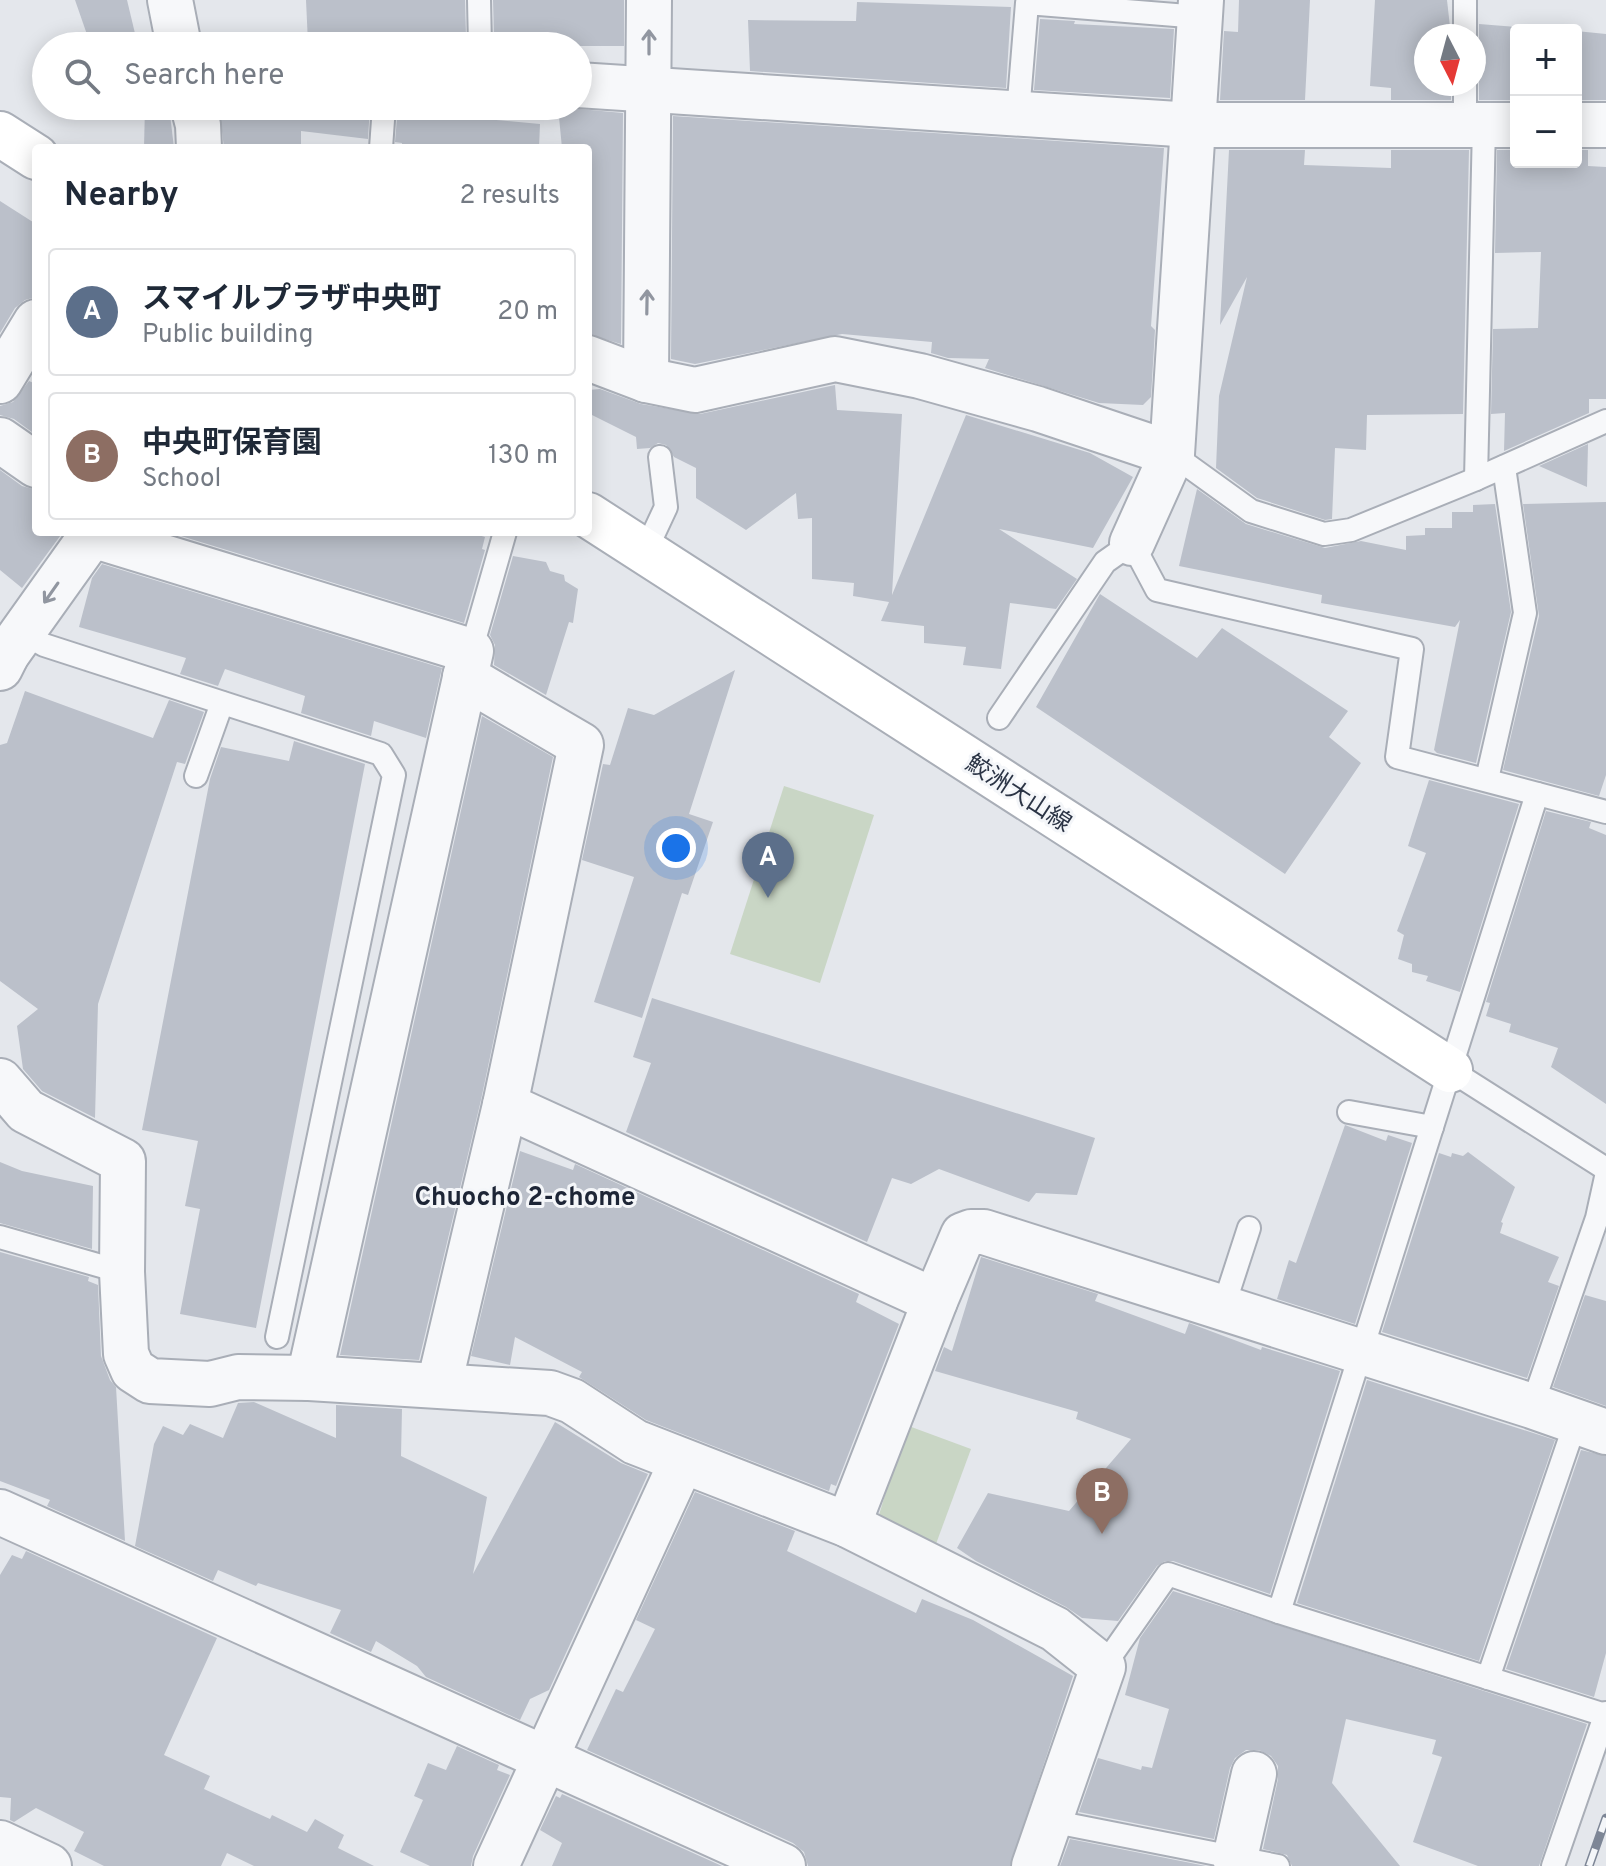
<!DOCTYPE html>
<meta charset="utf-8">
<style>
body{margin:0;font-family:Overpass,"Noto Sans JP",sans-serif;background:#f6f6f7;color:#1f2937}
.controls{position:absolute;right:24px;top:24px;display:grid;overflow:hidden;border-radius:8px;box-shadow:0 4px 20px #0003}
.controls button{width:72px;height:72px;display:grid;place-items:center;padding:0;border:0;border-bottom:2px solid #e0e1e3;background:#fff;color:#1f2937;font:40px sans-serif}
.compass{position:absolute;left:1414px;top:24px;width:72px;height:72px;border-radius:50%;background:#fff;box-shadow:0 4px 20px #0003;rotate:174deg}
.you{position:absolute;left:676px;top:848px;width:28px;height:28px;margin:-20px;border:6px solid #fff;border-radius:50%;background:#1a73e8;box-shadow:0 0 0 12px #1a73e833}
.badge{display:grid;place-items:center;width:52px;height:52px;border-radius:50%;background:#d1495b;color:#fff;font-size:26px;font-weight:700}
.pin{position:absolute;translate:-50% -66px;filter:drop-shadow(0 2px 4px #0008)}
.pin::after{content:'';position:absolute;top:42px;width:28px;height:24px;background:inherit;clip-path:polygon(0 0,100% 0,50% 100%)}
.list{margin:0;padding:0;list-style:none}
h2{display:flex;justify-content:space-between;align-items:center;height:104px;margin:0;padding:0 32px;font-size:34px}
h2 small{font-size:26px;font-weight:400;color:#747a83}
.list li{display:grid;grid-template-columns:52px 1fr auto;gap:24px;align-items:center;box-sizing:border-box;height:128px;margin:0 16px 16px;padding:0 16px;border:2px solid #e0e1e3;border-radius:8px}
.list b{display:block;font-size:30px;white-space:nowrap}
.list p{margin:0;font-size:26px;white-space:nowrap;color:#747a83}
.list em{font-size:26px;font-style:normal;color:#747a83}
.icon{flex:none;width:44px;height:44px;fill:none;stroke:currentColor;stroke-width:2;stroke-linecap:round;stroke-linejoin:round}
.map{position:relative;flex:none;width:1606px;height:1866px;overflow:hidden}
.search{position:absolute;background:#fff;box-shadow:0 4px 20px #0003;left:32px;top:32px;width:560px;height:88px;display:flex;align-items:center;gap:20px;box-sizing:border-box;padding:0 28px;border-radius:44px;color:#747a83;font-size:30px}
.panel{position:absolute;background:#fff;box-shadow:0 4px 20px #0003;left:32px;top:144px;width:560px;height:392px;border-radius:8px}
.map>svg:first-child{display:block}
.green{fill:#c9d6c5}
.building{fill:#bbc0ca}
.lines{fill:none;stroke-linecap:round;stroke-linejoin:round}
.service-casing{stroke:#a9aeb7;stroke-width:26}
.minor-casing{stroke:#a9aeb7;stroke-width:48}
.tertiary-casing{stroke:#a9aeb7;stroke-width:48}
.secondary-casing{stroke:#a9aeb7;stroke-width:48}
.service{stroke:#f7f8fa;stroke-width:22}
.minor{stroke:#f7f8fa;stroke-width:44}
.tertiary{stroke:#f7f8fa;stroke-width:44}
.secondary{stroke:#fff;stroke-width:44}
.rail-casing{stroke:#7d8696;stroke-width:9}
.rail{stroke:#f4f6f9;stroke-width:6;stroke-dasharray:18;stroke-linecap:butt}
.oneway{stroke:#9196a0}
.labels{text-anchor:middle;stroke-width:6;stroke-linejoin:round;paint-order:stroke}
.street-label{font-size:24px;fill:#2b3445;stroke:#f4f6f9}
.neighbourhood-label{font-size:26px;font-weight:bold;fill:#1d2536;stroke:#f4f6f9}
</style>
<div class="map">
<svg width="1606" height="1866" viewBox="0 0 1606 1866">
<rect width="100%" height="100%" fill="#e4e7ec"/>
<g class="green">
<polygon points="784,786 874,815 820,983 730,954"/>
<polygon points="906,1425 971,1449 933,1552 876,1525"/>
</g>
<g class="building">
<polygon points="75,0 127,0 138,46 91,46"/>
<polygon points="306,0 465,0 466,37 308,43"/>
<polygon points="493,0 624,0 624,46 500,46 499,36 494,36"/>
<polygon points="1239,0 1310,0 1305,100 1220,100 1224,31 1238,32"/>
<polygon points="1375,0 1447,0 1451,36 1426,36 1426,84 1451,84 1451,100 1391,100 1391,88 1370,86"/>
<polygon points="857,2 1011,7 1006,88 750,71 748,20 856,21"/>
<polygon points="1040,19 1075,21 1074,24 1174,29 1170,98 1034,90"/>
<polygon points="1479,24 1556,30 1516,30 1516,100 1479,100 1479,83 1474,74 1474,46 1479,37"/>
<polygon points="1576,31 1606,34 1606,100 1576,100"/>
<polygon points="145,106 169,106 174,148 144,148"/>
<polygon points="219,106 370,106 368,139 301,131 301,148 224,148"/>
<polygon points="398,106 465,106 464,117 540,124 539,148 402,148 402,143 395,142"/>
<polygon points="558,107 623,113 621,344 588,334 588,148 562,148"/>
<polygon points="673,116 1164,148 1151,326 1155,330 1151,397 1143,405 1099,403 985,368 989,359 948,358 931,353 932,342 842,334 695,364 671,359"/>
<polygon points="1229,150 1305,150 1304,165 1391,168 1391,150 1469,150 1463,414 1367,415 1366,450 1335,448 1332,519 1325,520 1257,498 1216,468 1219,396 1247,277 1220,325"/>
<polygon points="1497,150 1516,150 1516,162 1576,162 1576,150 1588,150 1588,166 1606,167 1606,399 1589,399 1589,413 1504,451 1505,413 1491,414 1493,329 1538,328 1541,252 1495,253"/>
<polygon points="0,201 36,224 36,297 25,300 15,308 0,333"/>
<polygon points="29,381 36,384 36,435 14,419 0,415 0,406 13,402"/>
<polygon points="835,385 837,410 902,414 892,595 966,415 1090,453 1133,477 1093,548 999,529 1077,579 1056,609 1010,603 1001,669 963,665 966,647 924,643 924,626 881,621 889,602 853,596 854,583 812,579 812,518 798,519 796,493 746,530 696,498 696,468 674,457 666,445 658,443 650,448 637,449 636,437 588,413 588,390 600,389 641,404 700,414"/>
<polygon points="1588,444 1587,487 1539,466"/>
<polygon points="0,470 22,486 36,490 36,532 63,532 22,588 0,570"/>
<polygon points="1197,489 1246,524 1325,548 1361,541 1406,550 1406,536 1425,535 1425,528 1452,528 1452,512 1473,512 1473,505 1495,504 1511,612 1476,763 1437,753 1434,750 1460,620 1455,627 1321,603 1322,595 1179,566"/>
<polygon points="1606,502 1606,775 1599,796 1503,770 1539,616 1523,504"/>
<polygon points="168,532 468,532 485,537 482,549 485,550 464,623"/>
<polygon points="513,556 546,562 550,571 564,575 565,581 578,589 573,623 569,622 546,695 494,665 495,645 490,635"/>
<polygon points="102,564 442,668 426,738 374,721 371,736 301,713 305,696 225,669 218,686 180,674 186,658 79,627 92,578"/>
<polygon points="1100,594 1197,658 1222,628 1348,711 1329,737 1361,763 1285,874 1036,707"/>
<polygon points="735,670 689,814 713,822 688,895 682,893 642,1018 594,1002 634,877 582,860 603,764 610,765 628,708 654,715"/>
<polygon points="25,691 153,738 169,700 204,712 185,764 177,762 98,1004 95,1118 42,1091 23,1069 17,1026 38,1009 0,981 0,745 7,743"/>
<polygon points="482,716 553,757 481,1100 419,1360 340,1355"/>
<polygon points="294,741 365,764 256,1328 180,1314 200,1209 185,1206 198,1141 142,1130 210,779 221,747 289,761"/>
<polygon points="1429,780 1519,804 1460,992 1426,981 1428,976 1412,972 1412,964 1398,959 1404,935 1397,931 1426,853 1408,846"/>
<polygon points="1546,811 1591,822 1589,828 1606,835 1606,1104 1551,1067 1558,1048 1509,1032 1511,1024 1486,1016 1490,1003 1486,1002"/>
<polygon points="652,998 1095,1138 1077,1195 1036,1193 1029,1202 939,1169 911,1184 892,1178 867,1242 626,1132 651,1063 633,1057"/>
<polygon points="1345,1125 1386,1141 1388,1135 1412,1143 1355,1324 1277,1299 1289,1260 1296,1263"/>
<polygon points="520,1151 573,1170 575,1164 859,1294 856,1302 899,1324 836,1486 831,1484 829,1491 646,1420 579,1377 582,1372 515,1337 510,1365 471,1356"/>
<polygon points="1468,1152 1515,1187 1501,1222 1503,1223 1500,1233 1559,1257 1548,1282 1559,1286 1527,1378 1382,1332 1439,1153 1451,1157 1452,1153 1463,1156"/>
<polygon points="0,1162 22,1171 93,1186 92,1249 0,1223"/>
<polygon points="0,1252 89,1277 88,1281 98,1285 101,1356 110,1380 116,1387 125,1541 47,1506 50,1500 0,1481"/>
<polygon points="981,1257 1098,1294 1095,1301 1185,1334 1189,1323 1261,1350 1262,1347 1340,1371 1270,1594 1173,1561 1165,1561 1157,1566 1118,1621 1082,1618 1066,1607 976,1561 957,1548 988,1493 1069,1511 1131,1439 1076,1419 1078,1412 935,1371 944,1347 952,1351"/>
<polygon points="1585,1295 1606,1301 1606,1406 1553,1387"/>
<polygon points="1367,1380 1555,1440 1479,1661 1297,1603"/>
<polygon points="254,1402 336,1438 336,1405 402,1409 401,1456 487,1497 473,1574 555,1422 621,1463 648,1474 549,1690 530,1699 520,1720 426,1677 417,1666 376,1641 371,1652 330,1633 341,1610 258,1583 256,1586 218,1570 213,1581 135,1546 154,1444 163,1426 183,1435 190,1424 223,1438 238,1403"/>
<polygon points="1581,1450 1606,1456 1606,1653 1594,1697 1506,1669"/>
<polygon points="695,1492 795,1531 787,1551 916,1613 922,1599 973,1620 1073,1676 1010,1866 808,1866 804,1852 793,1843 587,1750 616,1689 623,1692 655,1629 636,1620"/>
<polygon points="26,1551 217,1638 164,1755 210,1776 204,1789 270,1819 272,1815 307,1832 315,1819 344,1835 338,1848 374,1866 254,1866 227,1853 221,1866 104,1866 74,1851 84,1832 36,1808 14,1822 10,1820 11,1798 0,1797 0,1575 12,1555 22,1559"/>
<polygon points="1173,1591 1587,1724 1539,1866 1478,1866 1413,1842 1442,1757 1432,1754 1436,1740 1346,1719 1332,1783 1400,1866 1292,1866 1287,1855 1263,1849 1278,1779 1278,1766 1271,1756 1259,1750 1246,1750 1235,1758 1230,1768 1214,1839 1079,1812 1098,1758 1141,1770 1142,1766 1152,1768 1169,1709 1125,1695 1140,1638"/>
<polygon points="457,1746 499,1765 497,1770 510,1775 473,1856 471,1866 430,1866 400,1852 423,1800 414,1796 428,1763 446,1770"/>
<polygon points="562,1794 722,1866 552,1866 562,1843 540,1830 556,1796 560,1798"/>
<polygon points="1070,1839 1206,1866 1060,1866"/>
</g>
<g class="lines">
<g class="service-casing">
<g id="service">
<polyline points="479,0 480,46"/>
<polyline points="1465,0 1465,36"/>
<polyline points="1465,84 1465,125"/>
<polyline points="1018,113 1027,3 1200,17"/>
<polyline points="381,148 384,106"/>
<polyline points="1172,454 1251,511 1324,534 1351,530 1476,479 1606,421"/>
<polyline points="1476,479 1484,125"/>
<polyline points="645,552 666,507 660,457"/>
<polyline points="23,633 44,645 381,754 394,775 277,1337"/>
<polyline points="471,651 505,532"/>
<polyline points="999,718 1105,562 1132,543 1157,590 1412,649 1397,757 1606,812"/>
<polyline points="196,776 222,703"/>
<polyline points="1487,779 1525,613 1504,467"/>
<polyline points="1450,1070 1606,1169"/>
<polyline points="1349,1112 1432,1127"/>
<polyline points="0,1237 122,1272"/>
<polyline points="1223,1308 1249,1228"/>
<polyline points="1532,1406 1597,1218 1606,1177"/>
<polyline points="1279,1612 1537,794"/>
<polyline points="1103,1667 1168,1574 1279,1612 1605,1715"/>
<polyline points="1488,1678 1576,1421"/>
<polyline points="1050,1821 1278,1866"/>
<polyline points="1553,1866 1606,1713"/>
</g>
</g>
<g class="minor-casing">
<g id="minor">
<polyline points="170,0 179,46"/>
<polyline points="578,85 1193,125 1516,125"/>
<polyline points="193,106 198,125 199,148"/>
<polyline points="1576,125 1606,125"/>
<polyline points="588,358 646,380 695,390 835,359 920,376 1038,409 1172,454"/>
<polyline points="646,380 649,0"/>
<polyline points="0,381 36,322"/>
<polyline points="0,440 36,465"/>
<polyline points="92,535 471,651 309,1378"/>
<polyline points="1132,543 1172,454 1201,0"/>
<polyline points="0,668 7,654 94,532"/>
<polyline points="0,1081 26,1111 123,1161 122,1272 126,1354 133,1370 150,1381 210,1384 238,1377 309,1378 550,1393 572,1401 635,1442 848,1525 1055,1629 1103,1667 1034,1866"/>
<polyline points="505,1105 935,1301"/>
<polyline points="439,1385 505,1105 581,745 465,677"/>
<polyline points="0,1512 783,1866"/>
<polyline points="848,1525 935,1301 963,1235 971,1232 984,1232 1532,1406 1606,1432"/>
<polyline points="0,1843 49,1866"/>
<polyline points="1235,1858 1254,1774"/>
<polyline points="496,1866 682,1461"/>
</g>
</g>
<g class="tertiary-casing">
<polyline id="tertiary" points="0,651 7,654"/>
</g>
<g class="secondary-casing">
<g id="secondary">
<polyline points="0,134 36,157"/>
<polyline points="588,515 1450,1070"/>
</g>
</g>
<use href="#service" class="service"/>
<use href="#minor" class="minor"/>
<use href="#tertiary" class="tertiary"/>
<use href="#secondary" class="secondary"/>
<g class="rail-casing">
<polyline id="rail" points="1589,1866 1606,1818"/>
</g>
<use href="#rail" class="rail"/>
</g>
<defs><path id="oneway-shaft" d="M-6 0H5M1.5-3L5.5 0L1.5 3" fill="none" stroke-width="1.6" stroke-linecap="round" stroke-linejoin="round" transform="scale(2)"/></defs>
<g class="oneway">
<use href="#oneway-shaft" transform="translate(649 42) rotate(-90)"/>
<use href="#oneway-shaft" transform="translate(647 302) rotate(-89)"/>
<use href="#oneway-shaft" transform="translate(51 593) rotate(125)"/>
</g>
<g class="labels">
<g class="street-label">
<text transform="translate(1019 793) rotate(33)" y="8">鮫洲大山線</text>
</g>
<g class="neighbourhood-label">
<text x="525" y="1205">Chuocho 2-chome</text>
</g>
</g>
</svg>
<div class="controls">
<button>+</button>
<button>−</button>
</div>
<svg class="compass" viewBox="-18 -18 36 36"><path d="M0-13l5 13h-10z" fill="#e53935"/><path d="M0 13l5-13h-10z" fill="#747a83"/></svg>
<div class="you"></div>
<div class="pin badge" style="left:768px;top:898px;background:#5c6f8a">A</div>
<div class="pin badge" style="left:1102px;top:1534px;background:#8d6e63">B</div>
<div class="search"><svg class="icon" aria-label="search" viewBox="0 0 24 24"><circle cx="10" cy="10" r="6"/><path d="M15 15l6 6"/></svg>Search here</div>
<section class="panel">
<h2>Nearby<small>2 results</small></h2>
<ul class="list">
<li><span class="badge" style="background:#5c6f8a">A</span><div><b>スマイルプラザ中央町</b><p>Public building</p></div><em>20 m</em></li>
<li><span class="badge" style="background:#8d6e63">B</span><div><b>中央町保育園</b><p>School</p></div><em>130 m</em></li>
</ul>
</section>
</div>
